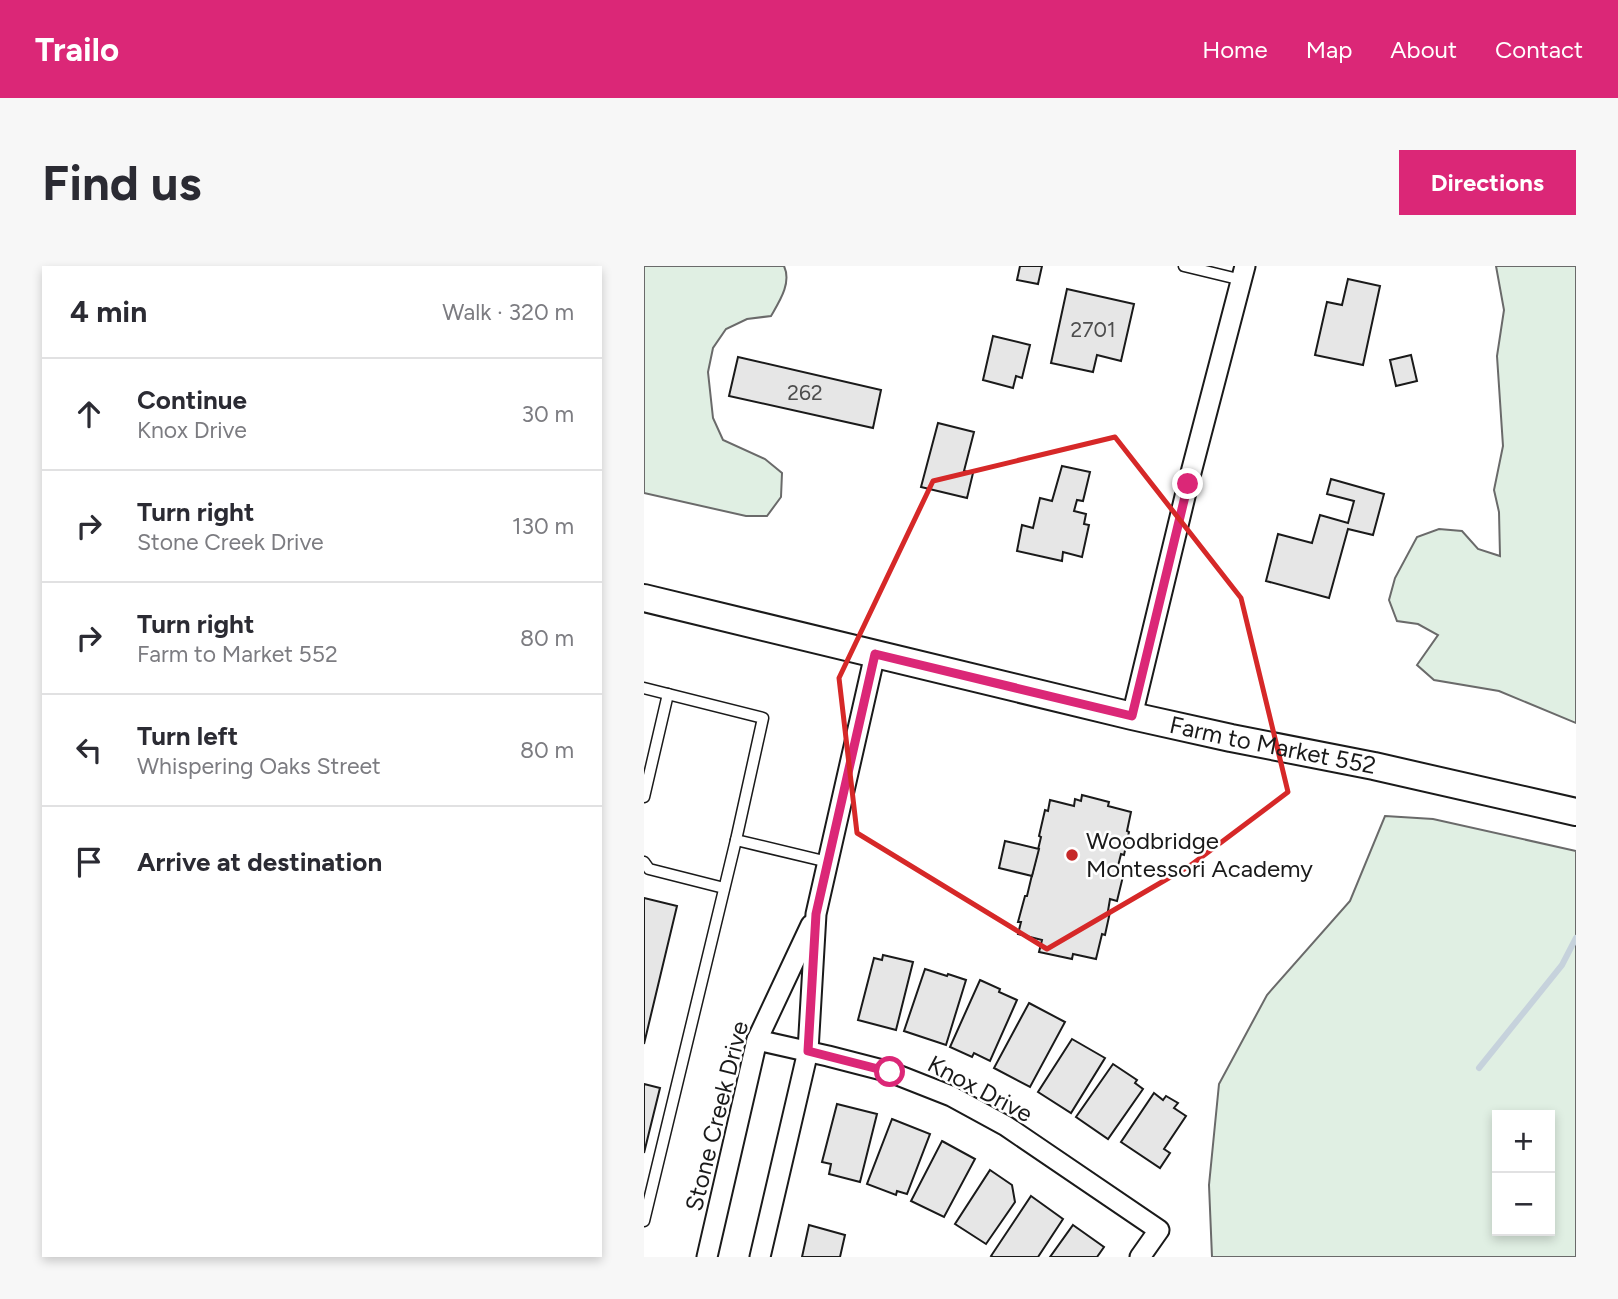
<!DOCTYPE html>
<meta charset="utf-8">
<style>
body{margin:0;font-family:Figtree,sans-serif;background:#f7f7f7;color:#2b2b33}
.controls{position:absolute;right:21px;bottom:21px;display:grid;overflow:hidden;border-radius:0px;box-shadow:0 4px 10px #0003}
.controls button{width:63px;height:63px;display:grid;place-items:center;padding:0;border:0;border-bottom:2px solid #e1e1e2;background:#fff;color:#2b2b33;font:35px sans-serif}
.stop{position:absolute;width:21px;height:21px;margin:-16px;border:5px solid #db2777;border-radius:50%;background:#fff}
.stop.end{background:#db2777;border-color:#fff;box-shadow:0 2px 7px #0008}
.list{margin:0;padding:0;list-style:none}
h2{display:flex;justify-content:space-between;align-items:center;height:91px;margin:0;padding:0 28px;font-size:30px}
h2 small{font-size:23px;font-weight:400;color:#7c7c81}
.list li{display:grid;grid-template-columns:46px 1fr auto;gap:21px;align-items:center;box-sizing:border-box;height:112px;padding:0 28px;border-top:2px solid #e1e1e2}
.list b{display:block;font-size:26px;white-space:nowrap}
.list p{margin:0;font-size:23px;white-space:nowrap;color:#7c7c81}
.list em{font-size:23px;font-style:normal;color:#7c7c81}
.icon{flex:none;width:38px;height:38px;fill:none;stroke:currentColor;stroke-width:2;stroke-linecap:round;stroke-linejoin:round}
.map{position:relative;flex:none;width:932px;height:991px;overflow:hidden;border-radius:0px}
header{display:flex;align-items:center;gap:42px;box-sizing:border-box;height:98px;padding:0 35px;background:#db2777;color:#fff}
header strong{font-size:33px}
nav{display:flex;gap:38px;margin-inline-start:auto;font-size:24px}
.intro{display:flex;align-items:center;justify-content:space-between;box-sizing:border-box;height:168px;padding:0 42px}
h1{margin:0;font-size:49px}
.button{padding:18px 32px;border-radius:0px;background:#db2777;color:#fff;font-size:24px;font-weight:700}
main{display:flex;gap:42px;padding:0 42px}
aside{flex:1;background:#fff;border-radius:0px;box-shadow:0 4px 10px #0003}
.map>svg:first-child{display:block}
.green{fill:#e0efe3;stroke:#6a6a6a;stroke-width:2;fill-rule:evenodd}
.lines{fill:none;stroke-linecap:round;stroke-linejoin:round}
.stream{stroke:#c6d2dc;stroke-width:6}
.building{fill:#e6e6e6;stroke:#1a1a1a;stroke-width:2}
.lane-casing{stroke:#1a1a1a;stroke-width:13}
.street-casing{stroke:#1a1a1a;stroke-width:23}
.secondary-casing{stroke:#1a1a1a;stroke-width:30}
.lane{stroke:#fff;stroke-width:10}
.street{stroke:#fff;stroke-width:19}
.secondary{stroke:#fff;stroke-width:26}
.route{stroke:#db2777;stroke-width:9}
.marked{fill:none;stroke:#d62828;stroke-width:5;stroke-linejoin:round}
.poi-dot{fill:#c62828;stroke:#fff;stroke-width:2.5}
.labels{text-anchor:middle;stroke-width:5;stroke-linejoin:round;paint-order:stroke}
.number-label{font-size:21px;fill:#4d4d4d}
.street-label{font-size:24px;fill:#1a1a1a;stroke:#fff}
.poi-label{font-size:24px;fill:#1a1a1a;stroke:#fff;text-anchor:start}
</style>
<header>
<strong>Trailo</strong>
<nav><a>Home</a><a>Map</a><a>About</a><a>Contact</a></nav>
</header>
<div class="intro"><h1>Find us</h1><a class="button">Directions</a></div>
<main>
<aside>
<h2>4 min<small>Walk · 320 m</small></h2>
<ul class="list">
<li><svg class="icon" aria-label="ahead" viewBox="0 0 24 24"><path d="M12 20V5M6 11l6-6 6 6"/></svg><div><b>Continue</b><p>Knox Drive</p></div><em>30 m</em></li>
<li><svg class="icon" aria-label="right" viewBox="0 0 24 24"><path d="M7 20v-9h11M14 6l5 5-5 5"/></svg><div><b>Turn right</b><p>Stone Creek Drive</p></div><em>130 m</em></li>
<li><svg class="icon" aria-label="right" viewBox="0 0 24 24"><path d="M7 20v-9h11M14 6l5 5-5 5"/></svg><div><b>Turn right</b><p>Farm to Market 552</p></div><em>80 m</em></li>
<li><svg class="icon" aria-label="left" viewBox="0 0 24 24"><path d="M17 20v-9H6M10 6l-5 5 5 5"/></svg><div><b>Turn left</b><p>Whispering Oaks Street</p></div><em>80 m</em></li>
<li><svg class="icon" aria-label="arrive" viewBox="0 0 24 24"><path d="M6 21V4h12l-3 4 3 4H6"/></svg><div><b>Arrive at destination</b></div></li>
</ul>
</aside>
<div class="map">
<svg width="932" height="991" viewBox="0 0 932 991">
<rect width="100%" height="100%" fill="#fff"/>
<g class="green">
<path d="M 0,0 L 140,0 C 148,17 135,36 127,50 L 103,53 L 82,63 L 69,82 L 64,106 L 69,152 L 79,174 L 121,193 L 138,207 L 137,231 L 123,250 L 102,250 L 0,227 Z"/>
<polygon points="852,0 932,0 932,457 855,425 790,414 773,399 794,369 774,358 753,355 745,334 751,312 773,271 795,263 818,265 834,283 856,290 855,246 850,224 859,180 853,90 860,44"/>
<path d="M 741,550 L 789,553 L 932,585 L 932,991 L 568,991 L 565,919 L 575,818 L 623,729 L 706,635 ZM 853,849 L 906,849 L 906,965 L 853,965 Z"/>
</g>
<g class="lines">
<polyline class="stream" points="835,802 918,699 932,672"/>
</g>
<g class="building">
<polygon points="376,0 398,0 394,18 373,14"/>
<polygon points="704,13 736,20 719,99 671,89 683,36 698,39"/>
<polygon points="423,23 490,38 477,95 453,89 449,106 407,97"/>
<polygon points="349,70 386,79 378,112 372,110 369,122 339,114"/>
<polygon points="767,89 773,115 752,120 746,94"/>
<polygon points="94,91 237,124 229,162 85,130"/>
<polygon points="294,157 330,166 320,205 329,207 323,232 277,221"/>
<polygon points="418,200 446,206 439,235 433,234 430,245 442,248 440,258 445,259 438,291 419,286 418,295 373,285 378,259 389,262 396,232 408,235"/>
<polygon points="687,213 740,228 729,269 704,263 685,332 622,315 634,268 668,277 676,249 704,257 710,235 683,228"/>
<polygon points="438,529 465,536 464,540 487,546 483,565 485,566 480,589 477,588 474,600 481,602 473,635 466,633 464,645 466,646 461,669 458,668 452,693 429,688 428,693 395,686 398,674 374,668 377,656 374,656 381,630 383,630 397,571 395,570 401,544 404,545 406,534 430,540 431,533 437,535"/>
<polygon points="361,575 395,583 388,610 355,602"/>
<polygon points="0,632 33,640 0,778"/>
<polygon points="239,689 269,696 252,764 214,754 230,692 238,694"/>
<polygon points="281,703 303,710 304,708 322,714 302,779 260,765"/>
<polygon points="336,714 356,723 355,726 373,734 346,795 330,787 328,791 306,781"/>
<polygon points="385,737 421,756 386,821 350,802"/>
<polygon points="428,773 461,792 427,847 394,826"/>
<polygon points="469,798 493,814 491,817 499,823 464,873 432,851"/>
<polygon points="0,818 16,822 0,887"/>
<polygon points="510,827 519,834 522,830 534,837 530,842 542,850 520,883 526,887 516,902 477,876"/>
<polygon points="193,838 233,848 216,916 185,908 187,898 178,896"/>
<polygon points="248,853 286,868 263,928 253,925 252,929 223,918"/>
<polygon points="298,875 331,893 300,951 267,935"/>
<polygon points="346,904 368,919 371,936 342,978 311,958"/>
<polygon points="387,930 419,953 394,991 349,991 347,990"/>
<polygon points="165,959 201,969 196,991 158,991"/>
<polygon points="429,959 460,981 453,991 406,991"/>
</g>
<g class="lines">
<g class="lane-casing">
<g id="lane">
<polyline points="540,0 598,14"/>
<polyline points="0,422 119,452 92,574 184,596"/>
<polyline points="0,531 24,428"/>
<polyline points="0,596 5,603 80,622"/>
<polyline points="0,955 92,574"/>
</g>
</g>
<g class="street-casing">
<g id="street">
<polyline points="488,450 544,218 601,0"/>
<polyline points="113,774 184,790 246,806 307,830 362,860 515,964 496,991"/>
<polyline points="63,991 113,774 167,659"/>
<polyline points="116,991 164,785 172,648 231,388"/>
</g>
</g>
<g class="secondary-casing">
<g id="secondary">
<path id="s1" d="M 0,332 L 488,450 L 587,472 L 730,500 L 932,546"/>
</g>
</g>
<use href="#lane" class="lane"/>
<use href="#street" class="street"/>
<use href="#secondary" class="secondary"/>
</g>
<g class="lines">
<polyline class="route" points="246,806 164,785 172,648 231,388 488,450 544,218"/>
</g>
<path class="marked" d="M 471,171 L 597,332 L 644,526 L 547,599 L 403,683 L 213,567 L 195,412 L 289,215 Z"/>
<circle class="poi-dot" cx="428" cy="589" r="7"/>
<g class="labels">
<g class="number-label">
<text x="449" y="71">2701</text>
<text x="161" y="134">262</text>
</g>
<g class="street-label">
<text dy="8" stroke="none"><textPath href="#s1" startOffset="646">Farm to Market 552</textPath></text>
<text transform="translate(336 823) rotate(28)" y="8">Knox Drive</text>
<text transform="translate(73 850) rotate(-76)" y="8">Stone Creek Drive</text>
</g>
<g class="poi-label">
<text x="442" y="583">Woodbridge<tspan x="442" dy="28">Montessori Academy</tspan></text>
</g>
</g>
</svg>
<div class="controls">
<button>+</button>
<button>−</button>
</div>
<div class="stop" style="left:246px;top:806px"></div>
<div class="stop end" style="left:544px;top:218px"></div>
</div>
</main>
